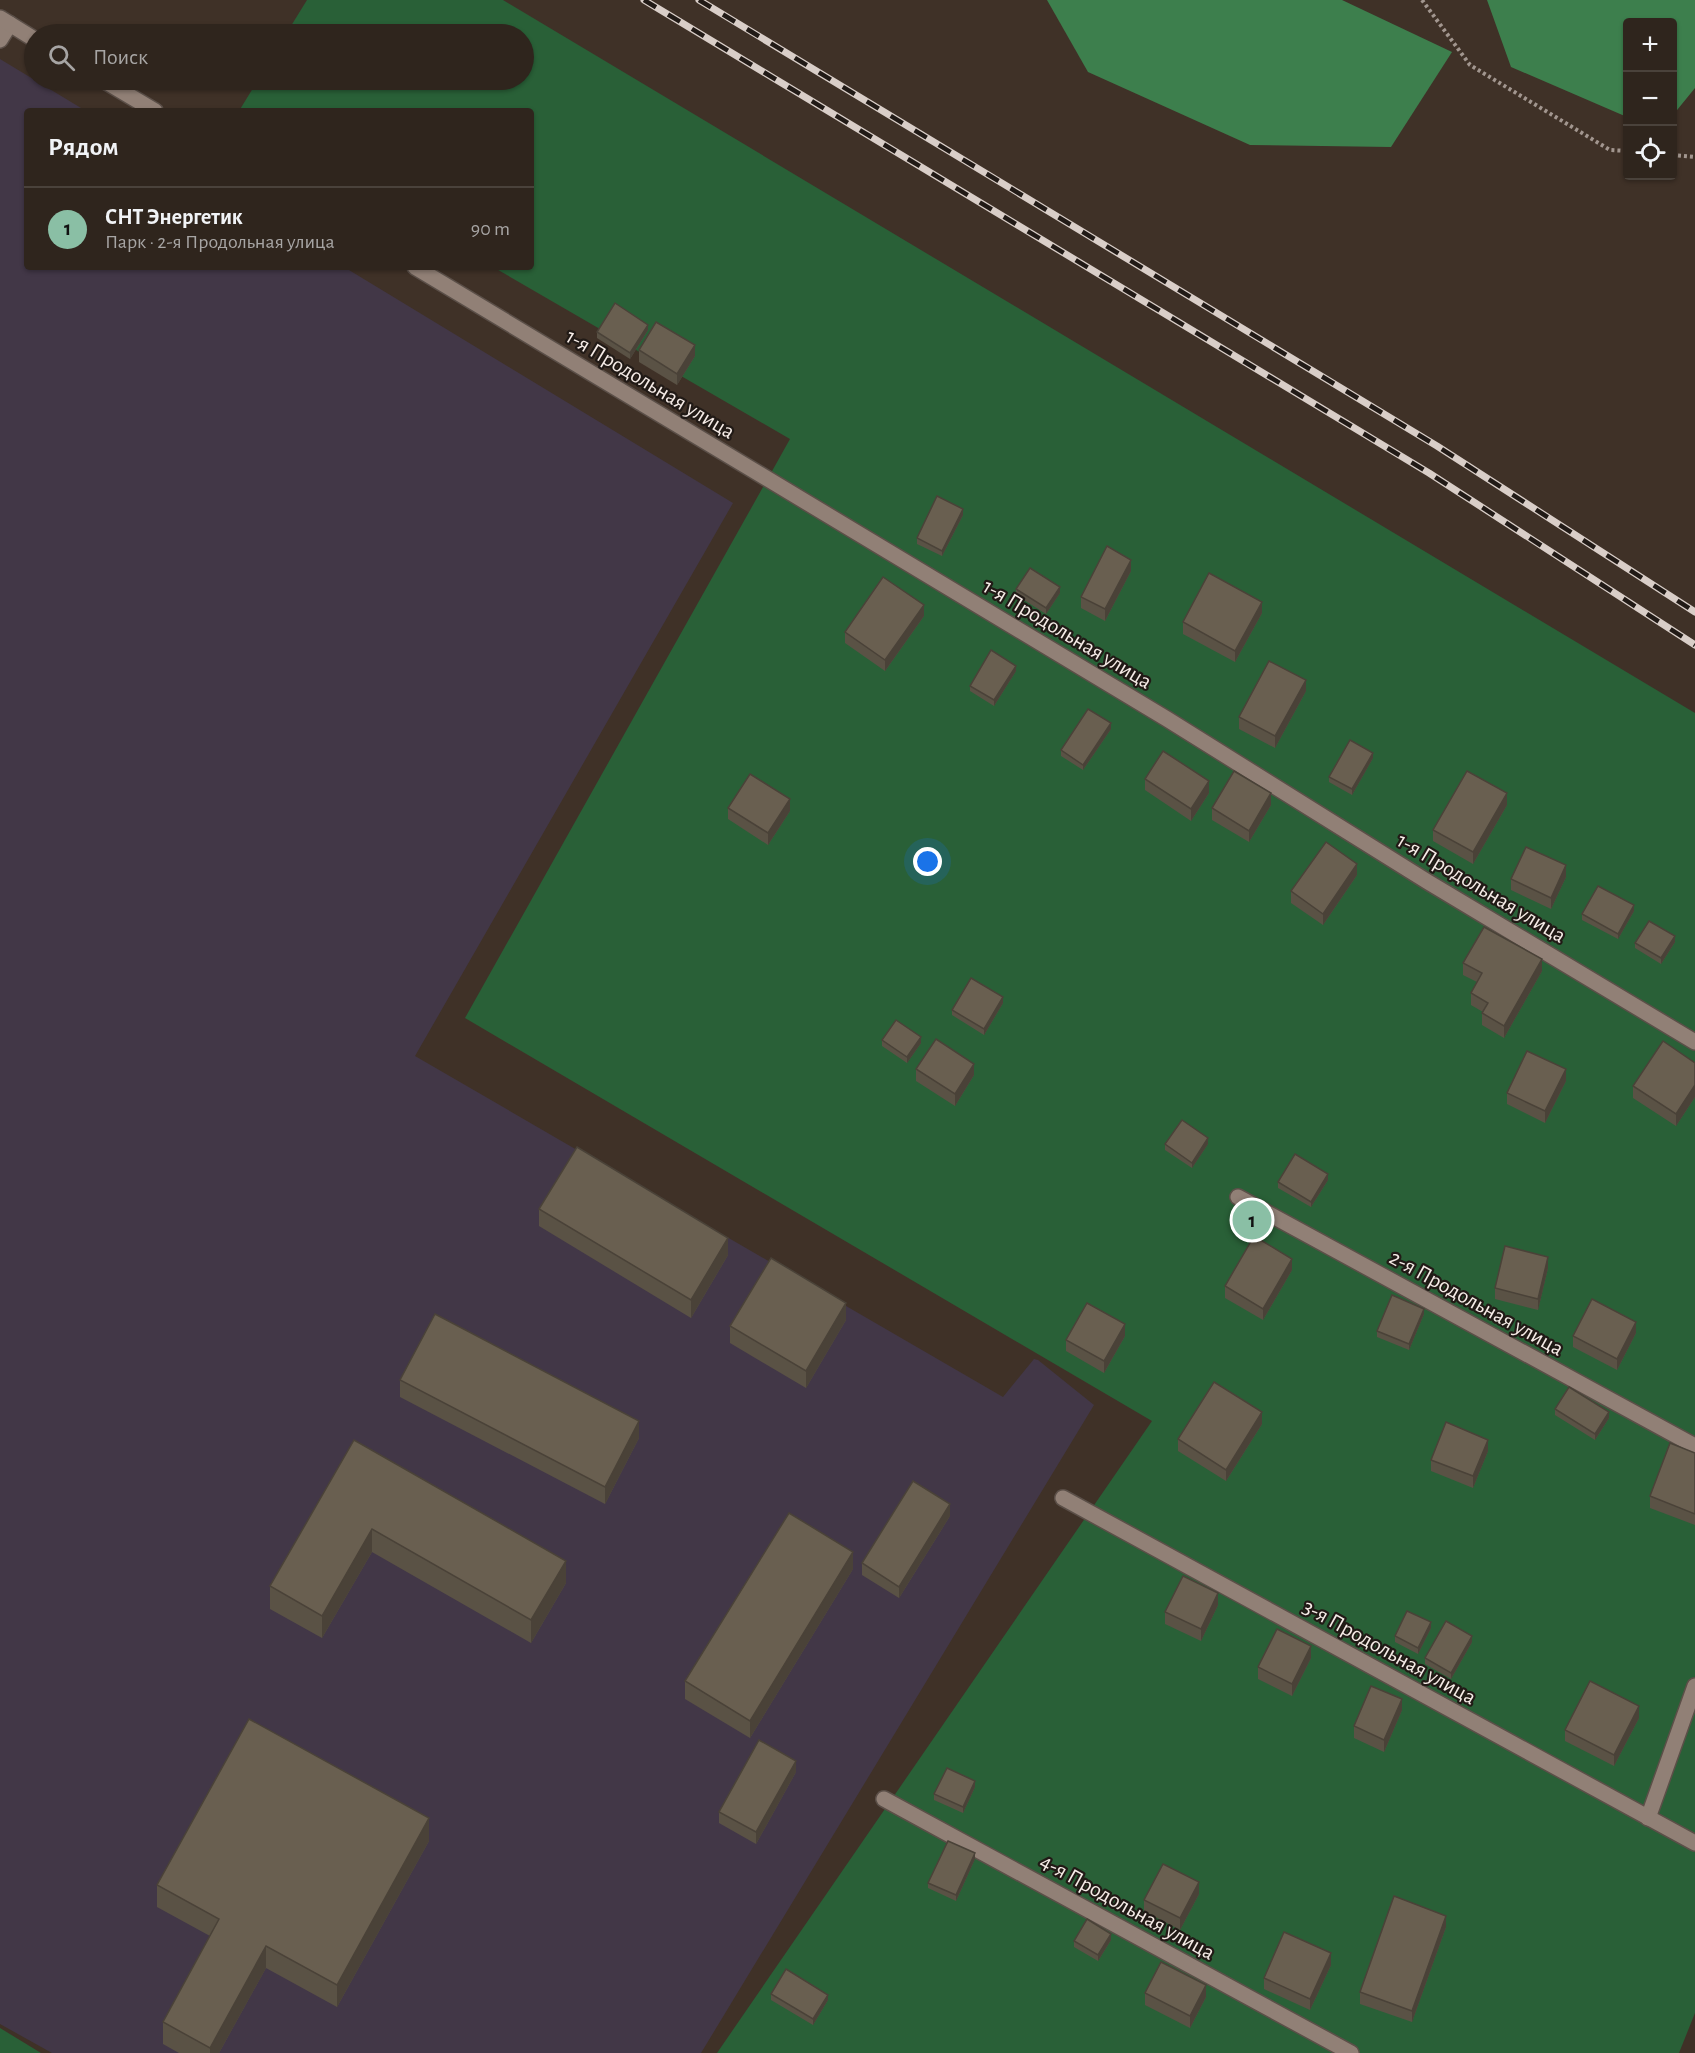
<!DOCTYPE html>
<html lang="ru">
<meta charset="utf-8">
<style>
body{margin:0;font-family:"Alegreya Sans",sans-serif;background:#372d26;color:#f1f3f6}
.controls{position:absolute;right:18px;top:18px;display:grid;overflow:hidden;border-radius:6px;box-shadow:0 2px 4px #0004}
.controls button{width:54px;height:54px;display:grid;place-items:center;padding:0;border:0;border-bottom:2px solid #4a423b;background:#2f251d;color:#f1f3f6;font:30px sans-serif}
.you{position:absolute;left:928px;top:862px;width:21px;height:21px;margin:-15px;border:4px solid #fff;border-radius:50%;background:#1a73e8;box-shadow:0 0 0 9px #1a73e833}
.badge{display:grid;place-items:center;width:39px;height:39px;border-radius:50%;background:#8abfa5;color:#111;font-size:20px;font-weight:700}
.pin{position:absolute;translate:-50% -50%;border:3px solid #fff;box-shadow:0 2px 6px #0006}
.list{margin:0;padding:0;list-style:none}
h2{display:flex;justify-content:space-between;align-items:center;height:78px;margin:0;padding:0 24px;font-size:26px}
h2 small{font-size:20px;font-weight:400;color:#a7a5a4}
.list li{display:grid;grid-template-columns:39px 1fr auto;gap:18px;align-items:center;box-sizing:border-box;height:84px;padding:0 24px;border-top:2px solid #4a423b}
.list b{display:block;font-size:22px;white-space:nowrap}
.list p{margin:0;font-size:20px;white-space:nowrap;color:#a7a5a4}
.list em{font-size:20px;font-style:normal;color:#a7a5a4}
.icon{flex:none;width:33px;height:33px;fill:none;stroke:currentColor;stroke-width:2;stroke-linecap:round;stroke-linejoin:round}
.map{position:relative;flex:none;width:1695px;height:2053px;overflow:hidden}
.search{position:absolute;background:#2f251d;box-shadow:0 2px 4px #0004;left:24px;top:24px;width:510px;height:66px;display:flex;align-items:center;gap:15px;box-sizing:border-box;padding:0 21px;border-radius:33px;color:#a7a5a4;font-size:22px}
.panel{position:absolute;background:#2f251d;box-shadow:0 2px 4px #0004;left:24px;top:108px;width:510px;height:162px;border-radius:6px}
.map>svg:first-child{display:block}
.industrial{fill:#423747}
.green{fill:#296037}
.forest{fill:#3d7f4d}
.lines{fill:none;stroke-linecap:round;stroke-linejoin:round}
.service-casing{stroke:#5b4f48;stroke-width:18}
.minor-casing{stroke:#5b4f48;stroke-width:18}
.path{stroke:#a2968f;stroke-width:4;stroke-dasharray:3 3;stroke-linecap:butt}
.service{stroke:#918076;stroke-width:15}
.minor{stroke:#918076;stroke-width:15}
.rail-casing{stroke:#d9cec8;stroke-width:7}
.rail{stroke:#211a16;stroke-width:4.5;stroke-dasharray:14;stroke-linecap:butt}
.wall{fill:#5a5245}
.shaded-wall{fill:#4a4238}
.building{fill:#695f50;stroke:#4a4238;stroke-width:1.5}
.labels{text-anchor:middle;stroke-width:4.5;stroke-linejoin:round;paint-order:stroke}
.street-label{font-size:22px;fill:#f6ece7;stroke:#211a16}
</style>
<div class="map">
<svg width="1695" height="2053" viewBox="0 0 1695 2053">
<rect width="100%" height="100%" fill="#3f3127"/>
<polygon class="industrial" points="0,59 86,111 27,111 27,267 344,267 733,503 415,1056 1003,1397 1034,1359 1038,1360 1094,1405 701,2053 52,2053 0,2024"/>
<g class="green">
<polygon points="307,0 503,0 1695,713 1695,2013 1679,2053 717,2053 1152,1421 465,1018 790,439 493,267 531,267 531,111 239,111 258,80 524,80 524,34 286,34"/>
<polygon points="0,2028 41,2053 0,2053"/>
</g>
<g class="forest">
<polygon points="1047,0 1342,0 1452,52 1391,147 1250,145 1088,72"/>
<polygon points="1487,0 1695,0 1695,88 1673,115 1672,22 1628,22 1627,117 1511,67"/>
</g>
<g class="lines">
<g class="service-casing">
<g id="service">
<polyline points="0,40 10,24"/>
<polyline points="1648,1818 1695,1686"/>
</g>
</g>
<g class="minor-casing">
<g id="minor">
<polyline points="0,18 34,39"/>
<polyline points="103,80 155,111"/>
<polyline points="415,267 1167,719 1428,882 1695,1042"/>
<polyline points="1238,1197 1695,1446"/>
<polyline points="1063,1498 1695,1843"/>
<polyline points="884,1799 1351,2053"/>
</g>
</g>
<g class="path">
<polyline points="1422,0 1470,65 1610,150 1628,151"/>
<polyline points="1672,155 1695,157"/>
</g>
<use href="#service" class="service"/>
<use href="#minor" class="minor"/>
<g class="rail-casing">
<g id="rail">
<polyline points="644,0 1429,473 1695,645"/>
<polyline points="699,0 1437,446 1695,612"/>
</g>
</g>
<use href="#rail" class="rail"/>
</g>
<g class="wall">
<polygon points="648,330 630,359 597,338 597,332"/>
<polygon points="639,350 695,356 677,385 639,362"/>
<polygon points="963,515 942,556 917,544 917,538"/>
<polygon points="1131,571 1105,621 1081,608 1081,597"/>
<polygon points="1016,589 1060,593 1046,614 1016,595"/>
<polygon points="1262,613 1235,662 1183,634 1183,622"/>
<polygon points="924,616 885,671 845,643 845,632"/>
<polygon points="1016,671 994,706 970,691 970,686"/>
<polygon points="1306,691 1275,748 1239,729 1239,717"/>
<polygon points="1111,729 1083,770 1061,756 1061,750"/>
<polygon points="1373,758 1352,795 1329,782 1329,777"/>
<polygon points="1145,779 1209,793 1191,821 1145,790"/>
<polygon points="1271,805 1249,842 1212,820 1212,808"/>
<polygon points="1507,805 1473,864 1433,841 1433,830"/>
<polygon points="728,808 790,811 768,845 728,819"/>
<polygon points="1357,875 1323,925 1291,903 1291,891"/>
<polygon points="1566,877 1551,909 1511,890 1511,879"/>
<polygon points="1634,911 1618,939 1582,920 1582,914"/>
<polygon points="1675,942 1661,964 1635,948 1635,943"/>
<polygon points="1463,963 1542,971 1504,1038 1482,1025 1482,1013 1483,1012 1471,1005 1471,993 1477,982 1463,975"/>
<polygon points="1003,1003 984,1035 952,1015 952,1010"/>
<polygon points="882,1040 921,1043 907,1063 882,1046"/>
<polygon points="1695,1063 1695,1097 1676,1126 1633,1098 1633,1086"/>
<polygon points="916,1069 974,1075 955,1106 916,1081"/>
<polygon points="1566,1081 1545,1123 1507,1104 1507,1093"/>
<polygon points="1165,1144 1208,1144 1192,1168 1165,1150"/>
<polygon points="1328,1180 1311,1207 1278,1188 1278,1182"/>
<polygon points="539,1209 728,1255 691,1318 539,1226"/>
<polygon points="1548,1268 1538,1310 1495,1299 1495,1288"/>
<polygon points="1292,1270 1263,1320 1225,1298 1225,1286"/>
<polygon points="1424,1314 1409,1350 1377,1337 1377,1331"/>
<polygon points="846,1320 806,1388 730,1343 730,1326"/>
<polygon points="1636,1333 1617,1370 1573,1347 1573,1336"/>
<polygon points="1125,1336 1104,1373 1066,1351 1066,1340"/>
<polygon points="400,1380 639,1438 605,1504 400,1397"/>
<polygon points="1555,1409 1609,1418 1595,1440 1555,1415"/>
<polygon points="1262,1424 1226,1481 1178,1451 1178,1439"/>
<polygon points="354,1440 566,1583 531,1643 372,1552 322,1638 270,1609 270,1586"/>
<polygon points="1488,1451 1473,1488 1431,1471 1431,1460"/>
<polygon points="1695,1453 1695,1525 1650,1508 1650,1496"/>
<polygon points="950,1516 899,1598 862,1575 862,1563"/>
<polygon points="853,1569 750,1738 685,1699 685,1681"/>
<polygon points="1218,1605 1201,1641 1165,1624 1165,1612"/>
<polygon points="1431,1628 1418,1654 1395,1642 1395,1636"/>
<polygon points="1472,1642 1451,1679 1425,1664 1425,1658"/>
<polygon points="1311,1658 1292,1696 1258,1679 1258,1667"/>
<polygon points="1402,1710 1384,1752 1354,1738 1354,1726"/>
<polygon points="1639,1718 1614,1766 1565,1741 1565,1730"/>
<polygon points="796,1772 756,1844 719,1823 719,1812"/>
<polygon points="975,1787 963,1813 934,1800 934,1794"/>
<polygon points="429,1841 337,2007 266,1968 219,2053 179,2053 163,2044 163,2022 210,1936 157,1907 157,1885"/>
<polygon points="975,1859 956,1901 928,1888 928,1883"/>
<polygon points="1199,1894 1180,1930 1144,1911 1144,1900"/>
<polygon points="1446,1927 1412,2022 1360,2004 1360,1992"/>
<polygon points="1111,1940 1098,1961 1074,1947 1074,1941"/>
<polygon points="1331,1965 1310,2010 1264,1989 1264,1978"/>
<polygon points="1145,1993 1206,1997 1190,2028 1145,2005"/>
<polygon points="771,1994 828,2000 813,2025 771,2000"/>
</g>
<g class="shaded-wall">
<polygon points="648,325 648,330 630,359 630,353"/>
<polygon points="695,345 695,356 677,385 677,374"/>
<polygon points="963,509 963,515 942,556 942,551"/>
<polygon points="1131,560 1131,571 1105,621 1105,609"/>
<polygon points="1060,587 1060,593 1046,614 1046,608"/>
<polygon points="1262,602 1262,613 1235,662 1235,651"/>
<polygon points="924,605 924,616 885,671 885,660"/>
<polygon points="1016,666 1016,671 994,706 994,700"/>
<polygon points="1306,680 1306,691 1275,748 1275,736"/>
<polygon points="1111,723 1111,729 1083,770 1083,765"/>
<polygon points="1373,753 1373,758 1352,795 1352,789"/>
<polygon points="1209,781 1209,793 1191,821 1191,809"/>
<polygon points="1271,793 1271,805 1249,842 1249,831"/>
<polygon points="1507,793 1507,805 1473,864 1473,852"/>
<polygon points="790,799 790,811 768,845 768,833"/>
<polygon points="1357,864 1357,875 1323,925 1323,914"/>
<polygon points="1566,865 1566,877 1551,909 1551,898"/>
<polygon points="1634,905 1634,911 1618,939 1618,934"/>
<polygon points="1675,936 1675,942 1661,964 1661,958"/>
<polygon points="1542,959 1542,971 1504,1038 1504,1026"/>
<polygon points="1003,997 1003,1003 984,1035 984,1029"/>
<polygon points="921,1037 921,1043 907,1063 907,1057"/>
<polygon points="974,1064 974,1075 955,1106 955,1094"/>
<polygon points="1566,1069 1566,1081 1545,1123 1545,1111"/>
<polygon points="1695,1085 1695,1097 1676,1126 1676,1114"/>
<polygon points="1208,1138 1208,1144 1192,1168 1192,1163"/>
<polygon points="1328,1174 1328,1180 1311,1207 1311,1202"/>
<polygon points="728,1238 728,1255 691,1318 691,1300"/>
<polygon points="1548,1257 1548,1268 1538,1310 1538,1299"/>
<polygon points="1292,1259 1292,1270 1263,1320 1263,1309"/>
<polygon points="846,1303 846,1320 806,1388 806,1371"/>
<polygon points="1424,1309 1424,1314 1409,1350 1409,1344"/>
<polygon points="1636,1322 1636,1333 1617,1370 1617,1359"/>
<polygon points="1125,1324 1125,1336 1104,1373 1104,1361"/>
<polygon points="1262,1412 1262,1424 1226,1481 1226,1470"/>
<polygon points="1609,1412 1609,1418 1595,1440 1595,1434"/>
<polygon points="639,1421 639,1438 605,1504 605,1487"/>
<polygon points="1488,1440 1488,1451 1473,1488 1473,1476"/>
<polygon points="950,1504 950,1516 899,1598 899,1587"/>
<polygon points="372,1529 372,1552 322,1638 322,1616"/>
<polygon points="853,1552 853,1569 750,1738 750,1721"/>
<polygon points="566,1561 566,1583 531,1643 531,1620"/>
<polygon points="1218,1593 1218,1605 1201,1641 1201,1629"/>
<polygon points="1431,1622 1431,1628 1418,1654 1418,1648"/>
<polygon points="1472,1636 1472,1642 1451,1679 1451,1673"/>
<polygon points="1311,1646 1311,1658 1292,1696 1292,1684"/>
<polygon points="1402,1699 1402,1710 1384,1752 1384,1740"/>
<polygon points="1639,1706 1639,1718 1614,1766 1614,1755"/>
<polygon points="796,1761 796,1772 756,1844 756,1832"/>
<polygon points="975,1781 975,1787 963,1813 963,1807"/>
<polygon points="429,1818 429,1841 337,2007 337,1985"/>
<polygon points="975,1853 975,1859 956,1901 956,1895"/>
<polygon points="1199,1882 1199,1894 1180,1930 1180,1918"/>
<polygon points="1446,1916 1446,1927 1412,2022 1412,2011"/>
<polygon points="1111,1934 1111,1940 1098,1961 1098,1955"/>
<polygon points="266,1946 266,1968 219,2053 210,2053 210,2048"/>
<polygon points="1331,1953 1331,1965 1310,2010 1310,1999"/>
<polygon points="1206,1985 1206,1997 1190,2028 1190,2016"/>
<polygon points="828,1995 828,2000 813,2025 813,2019"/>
</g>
<g class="building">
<polygon points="615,303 648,325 630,353 597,332"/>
<polygon points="656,322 695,345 677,374 639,350"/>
<polygon points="937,496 963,509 942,551 917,538"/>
<polygon points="1107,546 1131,560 1105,609 1081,597"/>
<polygon points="1030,568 1060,587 1046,608 1016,589"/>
<polygon points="1209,573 1262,602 1235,651 1183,622"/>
<polygon points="883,577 924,605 885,660 845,632"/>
<polygon points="991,650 1016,666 994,700 970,686"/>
<polygon points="1269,661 1306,680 1275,736 1239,717"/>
<polygon points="1088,709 1111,723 1083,765 1061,750"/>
<polygon points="1350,740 1373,753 1352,789 1329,777"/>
<polygon points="1163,751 1209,781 1191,809 1145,779"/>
<polygon points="1234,771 1271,793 1249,831 1212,808"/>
<polygon points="1467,771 1507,793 1473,852 1433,830"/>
<polygon points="750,774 790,799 768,833 728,808"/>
<polygon points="1326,842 1357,864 1323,914 1291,891"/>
<polygon points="1526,847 1566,865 1551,898 1511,879"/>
<polygon points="1598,886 1634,905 1618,934 1582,914"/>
<polygon points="1649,921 1675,936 1661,958 1635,943"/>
<polygon points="1484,927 1542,959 1504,1026 1482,1013 1488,1003 1471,993 1482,973 1463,963"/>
<polygon points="971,978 1003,997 984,1029 952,1010"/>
<polygon points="896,1020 921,1037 907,1057 882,1040"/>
<polygon points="936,1039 974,1064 955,1094 916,1069"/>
<polygon points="1663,1041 1695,1063 1695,1085 1676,1114 1633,1086"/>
<polygon points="1527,1051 1566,1069 1545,1111 1507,1093"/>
<polygon points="1182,1120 1208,1138 1192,1163 1165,1144"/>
<polygon points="577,1147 728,1238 691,1300 539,1209"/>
<polygon points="1295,1154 1328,1174 1311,1202 1278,1182"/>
<polygon points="1254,1236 1292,1259 1263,1309 1225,1286"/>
<polygon points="1505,1246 1548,1257 1538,1299 1495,1288"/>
<polygon points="771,1258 846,1303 806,1371 730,1326"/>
<polygon points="1392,1295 1424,1309 1409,1344 1377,1331"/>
<polygon points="1592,1299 1636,1322 1617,1359 1573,1336"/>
<polygon points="1087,1303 1125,1324 1104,1361 1066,1340"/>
<polygon points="435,1314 639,1421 605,1487 400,1380"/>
<polygon points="1214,1382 1262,1412 1226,1470 1178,1439"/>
<polygon points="1569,1387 1609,1412 1595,1434 1555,1409"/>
<polygon points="1446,1422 1488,1440 1473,1476 1431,1460"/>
<polygon points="354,1440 566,1561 531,1620 372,1529 322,1616 270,1586"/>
<polygon points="1670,1443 1695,1453 1695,1514 1650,1496"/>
<polygon points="913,1481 950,1504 899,1587 862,1563"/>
<polygon points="789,1513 853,1552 750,1721 685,1681"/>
<polygon points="1183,1576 1218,1593 1201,1629 1165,1612"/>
<polygon points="1407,1611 1431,1622 1418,1648 1395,1636"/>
<polygon points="1446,1621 1472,1636 1451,1673 1425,1658"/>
<polygon points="1277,1629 1311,1646 1292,1684 1258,1667"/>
<polygon points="1590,1681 1639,1706 1614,1755 1565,1730"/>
<polygon points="1371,1686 1402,1699 1384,1740 1354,1726"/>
<polygon points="249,1719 429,1818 337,1985 266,1946 210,2048 163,2022 219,1919 157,1885"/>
<polygon points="759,1740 796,1761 756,1832 719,1812"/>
<polygon points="947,1768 975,1781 963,1807 934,1794"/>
<polygon points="948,1841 975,1853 956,1895 928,1883"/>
<polygon points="1163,1864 1199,1882 1180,1918 1144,1900"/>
<polygon points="1394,1896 1446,1916 1412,2011 1360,1992"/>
<polygon points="1087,1919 1111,1934 1098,1955 1074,1941"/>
<polygon points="1284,1932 1331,1953 1310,1999 1264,1978"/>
<polygon points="1161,1962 1206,1985 1190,2016 1145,1993"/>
<polygon points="786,1969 828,1995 813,2019 771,1994"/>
</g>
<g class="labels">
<g class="street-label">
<text transform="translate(651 383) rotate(31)" y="8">1-я Продольная улица</text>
<text transform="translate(1068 633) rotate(31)" y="8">1-я Продольная улица</text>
<text transform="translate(1482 887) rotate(31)" y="8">1-я Продольная улица</text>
<text transform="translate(1477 1302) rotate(29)" y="8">2-я Продольная улица</text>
<text transform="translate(1390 1651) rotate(29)" y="8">3-я Продольная улица</text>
<text transform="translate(1128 1906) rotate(29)" y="8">4-я Продольная улица</text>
</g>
</g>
</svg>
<div class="controls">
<button>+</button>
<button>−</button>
<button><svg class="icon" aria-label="locate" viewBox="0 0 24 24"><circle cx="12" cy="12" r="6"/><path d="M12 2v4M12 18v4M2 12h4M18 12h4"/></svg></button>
</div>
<div class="you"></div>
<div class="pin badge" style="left:1252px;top:1220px">1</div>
<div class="search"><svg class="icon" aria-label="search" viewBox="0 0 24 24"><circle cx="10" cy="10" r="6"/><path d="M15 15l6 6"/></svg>Поиск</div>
<section class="panel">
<h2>Рядом<small></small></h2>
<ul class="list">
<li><span class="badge">1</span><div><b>СНТ Энергетик</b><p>Парк · 2-я Продольная улица</p></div><em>90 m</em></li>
</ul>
</section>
</div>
